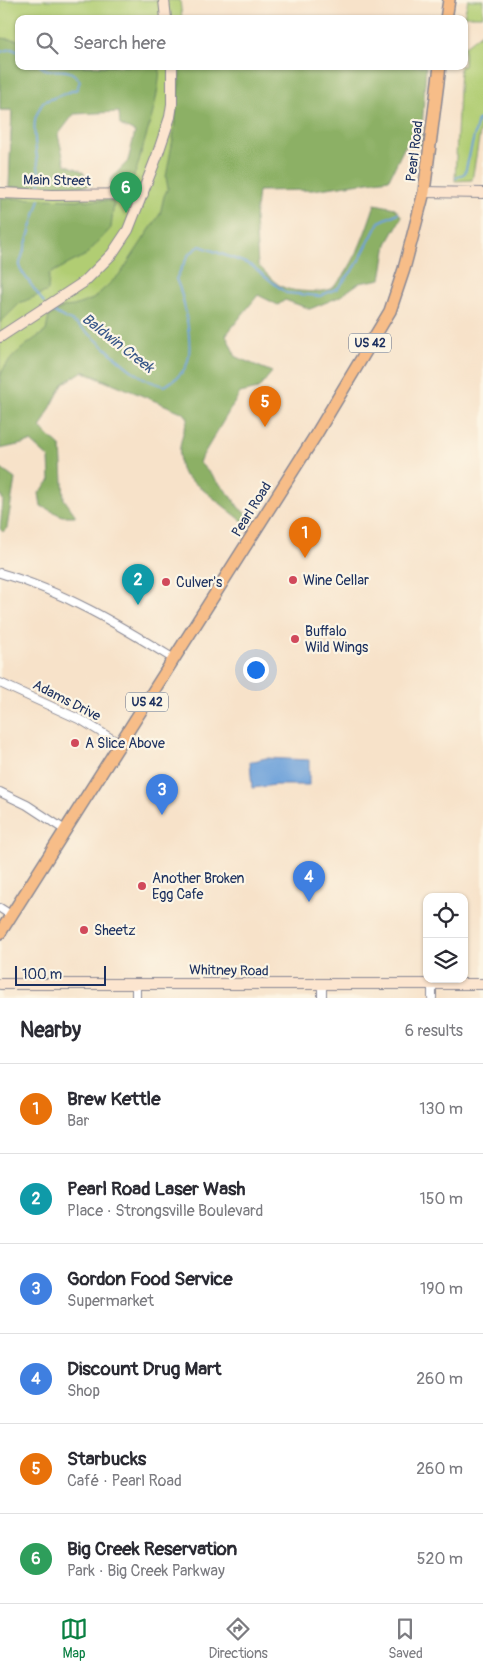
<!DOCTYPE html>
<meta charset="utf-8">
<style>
body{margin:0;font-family:Pangolin,sans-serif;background:#f2f2f3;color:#2b2b33}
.controls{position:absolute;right:15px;bottom:15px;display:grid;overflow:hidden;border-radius:10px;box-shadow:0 1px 4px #0004}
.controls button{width:45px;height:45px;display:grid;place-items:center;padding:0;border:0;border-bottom:1px solid #e1e1e2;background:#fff;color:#2b2b33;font:25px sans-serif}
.scale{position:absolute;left:15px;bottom:12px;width:91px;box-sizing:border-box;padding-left:5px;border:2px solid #1b2f5e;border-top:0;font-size:14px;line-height:18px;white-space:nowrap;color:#1b2f5e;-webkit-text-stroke:4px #fcf5e5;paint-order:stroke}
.you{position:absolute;left:255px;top:669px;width:18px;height:18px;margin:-12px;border:4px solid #fff;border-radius:50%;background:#1a73e8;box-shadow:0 0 0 8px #1a73e833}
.badge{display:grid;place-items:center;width:32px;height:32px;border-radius:50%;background:#0b8043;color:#fff;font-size:16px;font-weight:700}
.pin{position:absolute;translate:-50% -41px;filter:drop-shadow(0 1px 2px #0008)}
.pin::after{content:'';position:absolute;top:26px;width:18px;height:15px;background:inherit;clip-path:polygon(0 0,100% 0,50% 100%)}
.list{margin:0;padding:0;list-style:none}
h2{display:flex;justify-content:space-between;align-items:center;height:65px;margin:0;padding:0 20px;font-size:21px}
h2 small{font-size:16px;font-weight:400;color:#7c7c81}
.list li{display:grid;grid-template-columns:32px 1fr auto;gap:15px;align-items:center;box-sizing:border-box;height:90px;padding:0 20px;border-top:1px solid #e1e1e2}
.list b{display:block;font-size:19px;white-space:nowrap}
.list p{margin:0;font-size:16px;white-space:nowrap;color:#7c7c81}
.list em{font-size:16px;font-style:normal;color:#7c7c81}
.icon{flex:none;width:28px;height:28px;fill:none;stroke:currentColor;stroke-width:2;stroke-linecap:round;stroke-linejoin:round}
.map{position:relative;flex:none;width:483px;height:998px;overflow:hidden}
.search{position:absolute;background:#fff;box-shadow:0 1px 4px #0004;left:15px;right:15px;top:15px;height:55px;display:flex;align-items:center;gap:12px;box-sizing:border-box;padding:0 18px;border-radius:10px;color:#7c7c81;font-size:19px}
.sheet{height:605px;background:#fff}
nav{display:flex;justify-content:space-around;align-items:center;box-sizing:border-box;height:70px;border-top:1px solid #e1e1e2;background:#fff;font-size:14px;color:#7c7c81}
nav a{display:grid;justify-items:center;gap:2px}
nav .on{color:#0b8043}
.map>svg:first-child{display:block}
.green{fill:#b1cd73;stroke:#667e68;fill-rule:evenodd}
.forest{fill:#8cb065;stroke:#547062}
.water{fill:#6ea2da;stroke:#44689c}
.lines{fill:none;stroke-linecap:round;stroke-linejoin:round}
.stream{stroke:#6ea2da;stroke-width:2}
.street-casing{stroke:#898894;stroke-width:10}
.secondary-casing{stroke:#898894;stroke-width:12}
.primary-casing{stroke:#898894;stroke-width:14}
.street{stroke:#fff;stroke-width:8}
.secondary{stroke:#fce5cf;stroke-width:10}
.primary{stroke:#f7bd88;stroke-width:11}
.poi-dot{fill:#d1495b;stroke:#fcf5e5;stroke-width:2}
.labels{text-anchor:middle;stroke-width:4.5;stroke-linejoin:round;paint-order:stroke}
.shield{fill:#fcf5e5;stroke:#5e6a86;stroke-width:1}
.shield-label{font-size:12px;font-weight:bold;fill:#1b2f5e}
.street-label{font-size:14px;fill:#1b2f5e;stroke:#fcf5e5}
.poi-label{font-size:14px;fill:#1b2f5e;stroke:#fcf5e5;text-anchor:start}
.water-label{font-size:15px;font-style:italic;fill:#385789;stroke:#fcf5e5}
</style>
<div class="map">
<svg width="483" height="998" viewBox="0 0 483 998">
<rect width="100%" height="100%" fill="#fcf5e5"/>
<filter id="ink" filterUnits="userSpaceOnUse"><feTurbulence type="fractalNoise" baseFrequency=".02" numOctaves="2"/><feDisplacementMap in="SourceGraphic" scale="10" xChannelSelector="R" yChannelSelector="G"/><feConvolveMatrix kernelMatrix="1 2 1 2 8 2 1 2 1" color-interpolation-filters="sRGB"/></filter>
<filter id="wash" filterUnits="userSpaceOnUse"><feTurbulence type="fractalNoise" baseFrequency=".0096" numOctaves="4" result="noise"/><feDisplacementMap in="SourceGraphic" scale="20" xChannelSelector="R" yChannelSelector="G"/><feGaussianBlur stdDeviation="1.12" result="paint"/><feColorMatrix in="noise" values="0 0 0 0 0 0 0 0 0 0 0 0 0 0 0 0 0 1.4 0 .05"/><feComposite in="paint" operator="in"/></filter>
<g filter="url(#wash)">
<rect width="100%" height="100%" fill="#f7e2c9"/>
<g class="green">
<path d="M 0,0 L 180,0 L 182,19 L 19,19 L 19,66 L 185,66 L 172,178 L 111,384 L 76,369 L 57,392 L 0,435 L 0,194 L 9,193 L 12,110 L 0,110 ZM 146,109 L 119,186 L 119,194 L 45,194 L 48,111 Z"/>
<polygon points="468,0 483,0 483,16 464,16"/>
<polygon points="483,32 483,124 481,127 472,180 455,181 460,66 464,66 464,47"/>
</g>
<g class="forest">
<path d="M 0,38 L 19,40 L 19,66 L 160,66 C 159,95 151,120 143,147 C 138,162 137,175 127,187 L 112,189 L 110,180 L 128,161 L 135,132 L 120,125 L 119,112 L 74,114 L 58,135 L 65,164 L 82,171 L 92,185 L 70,188 L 9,187 L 12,110 L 0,110 Z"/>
<path d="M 181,66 L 426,66 L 421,146 L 405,146 L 389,179 L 313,190 L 258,191 L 255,219 L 258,265 C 266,272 275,285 285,288 C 294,292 322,293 330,289 C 352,276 367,227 375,204 L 395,208 L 402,217 L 387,244 L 381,279 L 359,283 L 339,297 L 310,309 L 285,300 L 278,305 L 258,295 L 226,335 L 236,357 L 272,372 L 258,389 L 240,393 L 199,462 L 230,495 L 239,508 L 250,517 L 245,523 L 183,474 C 175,456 182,435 188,418 L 184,413 L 83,371 L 63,384 L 40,428 L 61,447 L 64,499 L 76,516 L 62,516 L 41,506 L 39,493 L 50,480 L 49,458 L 31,442 L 0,449 C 0,430 0,394 0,378 C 4,359 31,341 46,331 L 49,316 L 64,307 L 74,306 L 93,299 L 121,273 L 160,214 L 164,196 L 168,188 L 166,177 L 173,139 Z"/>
<polygon points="0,198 114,201 111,228 86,255 49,274 48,291 20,303 0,323"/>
<polygon points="0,468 15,479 7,528 3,532 0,529 3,500 0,494"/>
</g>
<polygon class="water" points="266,758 309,760 309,785 275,785 252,788 250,762"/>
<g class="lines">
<g class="stream">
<polyline points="0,52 12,49 19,52"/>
<polyline points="456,178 465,173 478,120 483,116"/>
<path d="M 40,192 C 41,168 32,144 35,120 C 36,114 40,108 43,102 L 77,89 L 80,81 C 67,62 53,77 40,66"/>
<polyline points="40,199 20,263 20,269 44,303"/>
<path d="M 49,308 C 59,317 66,317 76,324 C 107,344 128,378 165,386 C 174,380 183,374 187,364 C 194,346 184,296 176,279 L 189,254 L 200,246 L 251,265 L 286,293 L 320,296 L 338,288 L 356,266 L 379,222 L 398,213"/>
</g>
</g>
</g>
<g filter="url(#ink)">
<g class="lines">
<g class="street-casing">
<g id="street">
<path d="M 0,573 C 63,591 119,625 174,659"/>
<polyline points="0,683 83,721 120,744"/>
<polyline points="0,792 27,805 65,830"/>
<polyline points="0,908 11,915"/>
<polyline points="136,983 136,998"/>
<polyline points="432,984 432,998"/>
<polyline points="322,985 322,998"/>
</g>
</g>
<g class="secondary-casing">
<g id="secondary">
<polyline points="164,0 166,19"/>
<polyline points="424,192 483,193"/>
<polyline points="0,193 53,195 143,194"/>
<polyline points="0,337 84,282 112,254 128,230 157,156 170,117 172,104 172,66"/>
<polyline points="0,984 483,984"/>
</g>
</g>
<g class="primary-casing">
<g id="primary">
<polyline points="446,19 449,0"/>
<polyline points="0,933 317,433 390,311 404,269 424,192 440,66"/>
</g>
</g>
<use href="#street" class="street"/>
<use href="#secondary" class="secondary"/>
<use href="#primary" class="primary"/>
</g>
</g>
<g class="poi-dot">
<circle cx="293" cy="580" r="5"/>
<circle cx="166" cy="582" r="5"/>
<circle cx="295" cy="639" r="5"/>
<circle cx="75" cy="743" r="5"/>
<circle cx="142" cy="886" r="5"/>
<circle cx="84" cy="930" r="5"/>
</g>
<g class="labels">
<g class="shield">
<rect x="349" y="333.5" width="42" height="19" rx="4"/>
<rect x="126" y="692.5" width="42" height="19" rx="4"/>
</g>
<g class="shield-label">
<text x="370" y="347">US 42</text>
<text x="147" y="706">US 42</text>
</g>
<g class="street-label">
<text transform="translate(414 151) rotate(-83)" y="5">Pearl Road</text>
<text transform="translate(57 180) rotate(1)" y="5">Main Street</text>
<text transform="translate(251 509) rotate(-58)" y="5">Pearl Road</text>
<text transform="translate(67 700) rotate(27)" y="5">Adams Drive</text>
<text transform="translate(229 970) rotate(1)" y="5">Whitney Road</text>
</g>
<g class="poi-label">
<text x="303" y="585">Wine Cellar</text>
<text x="176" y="587">Culver's</text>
<text x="305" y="636">Buffalo<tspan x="305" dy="16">Wild Wings</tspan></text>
<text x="85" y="748">A Slice Above</text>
<text x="152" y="883">Another Broken<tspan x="152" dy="16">Egg Cafe</tspan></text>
<text x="94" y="935">Sheetz</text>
</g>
<g class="water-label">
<text transform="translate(118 343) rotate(38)" y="5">Baldwin Creek</text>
</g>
</g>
</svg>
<div class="controls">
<button><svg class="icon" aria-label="locate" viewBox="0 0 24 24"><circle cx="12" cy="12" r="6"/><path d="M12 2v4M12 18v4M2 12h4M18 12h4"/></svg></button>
<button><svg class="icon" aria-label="layers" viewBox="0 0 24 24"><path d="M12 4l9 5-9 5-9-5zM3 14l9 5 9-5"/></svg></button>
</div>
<div class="scale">100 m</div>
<div class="you"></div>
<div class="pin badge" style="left:305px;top:558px;background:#e8710a">1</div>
<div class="pin badge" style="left:138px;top:605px;background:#0f9aa8">2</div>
<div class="pin badge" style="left:162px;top:815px;background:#3f7fe0">3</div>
<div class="pin badge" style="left:309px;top:902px;background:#3f7fe0">4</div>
<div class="pin badge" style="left:265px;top:427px;background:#e8710a">5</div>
<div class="pin badge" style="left:126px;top:213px;background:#2e9e5b">6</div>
<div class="search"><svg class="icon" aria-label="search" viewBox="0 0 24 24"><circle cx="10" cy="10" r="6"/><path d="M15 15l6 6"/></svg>Search here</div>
</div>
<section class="sheet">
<h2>Nearby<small>6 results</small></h2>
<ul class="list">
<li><span class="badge" style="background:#e8710a">1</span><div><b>Brew Kettle</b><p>Bar</p></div><em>130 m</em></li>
<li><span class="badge" style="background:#0f9aa8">2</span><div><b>Pearl Road Laser Wash</b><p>Place · Strongsville Boulevard</p></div><em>150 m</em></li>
<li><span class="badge" style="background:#3f7fe0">3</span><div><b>Gordon Food Service</b><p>Supermarket</p></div><em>190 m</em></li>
<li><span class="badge" style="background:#3f7fe0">4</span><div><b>Discount Drug Mart</b><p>Shop</p></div><em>260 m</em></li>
<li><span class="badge" style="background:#e8710a">5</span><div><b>Starbucks</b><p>Café · Pearl Road</p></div><em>260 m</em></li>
<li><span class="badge" style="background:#2e9e5b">6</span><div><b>Big Creek Reservation</b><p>Park · Big Creek Parkway</p></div><em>520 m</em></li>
</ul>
</section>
<nav>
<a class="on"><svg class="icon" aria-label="map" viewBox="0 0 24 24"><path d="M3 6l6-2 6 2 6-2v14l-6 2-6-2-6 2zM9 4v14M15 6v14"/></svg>Map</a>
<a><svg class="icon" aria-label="directions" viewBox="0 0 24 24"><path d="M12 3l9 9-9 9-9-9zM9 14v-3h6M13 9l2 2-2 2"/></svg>Directions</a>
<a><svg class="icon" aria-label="saved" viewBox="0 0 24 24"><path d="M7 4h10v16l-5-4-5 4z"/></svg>Saved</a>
</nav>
